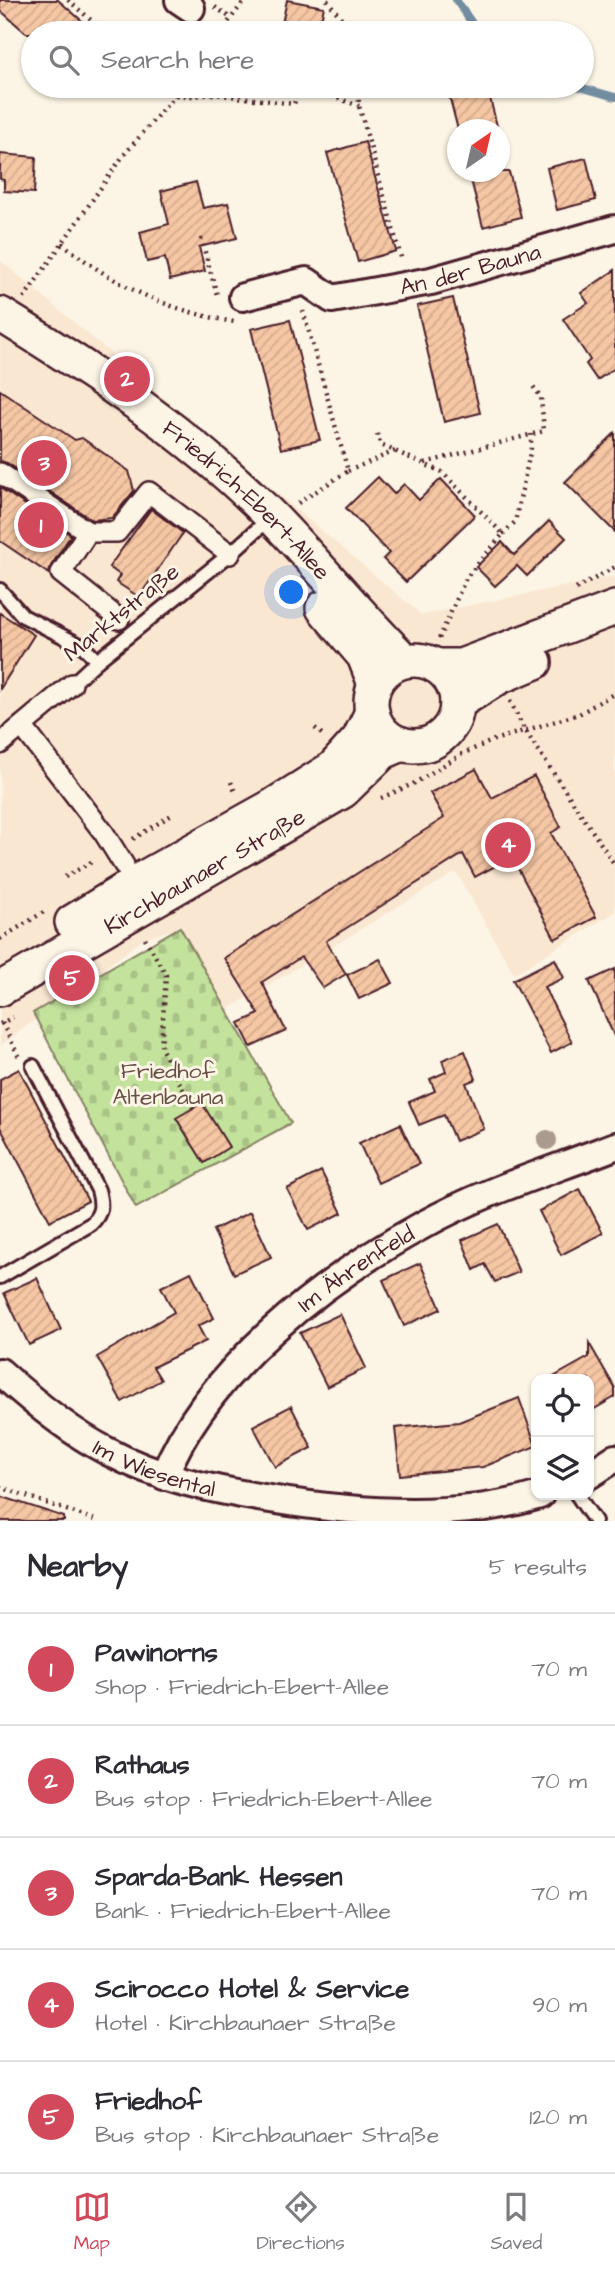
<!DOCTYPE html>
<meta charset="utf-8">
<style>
body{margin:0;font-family:"Architects Daughter",sans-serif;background:#f7f7f7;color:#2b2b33}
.controls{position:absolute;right:21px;bottom:21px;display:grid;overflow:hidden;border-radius:14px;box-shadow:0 2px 5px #0004}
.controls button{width:63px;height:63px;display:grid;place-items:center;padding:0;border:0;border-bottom:2px solid #e1e1e2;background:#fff;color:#2b2b33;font:35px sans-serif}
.compass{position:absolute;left:447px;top:119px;width:63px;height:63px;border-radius:50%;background:#fff;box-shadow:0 2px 5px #0004;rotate:34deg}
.you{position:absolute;left:292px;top:593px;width:24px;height:24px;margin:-18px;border:5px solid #fff;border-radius:50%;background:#1a73e8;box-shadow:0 0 0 10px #1a73e833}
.badge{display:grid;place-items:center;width:46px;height:46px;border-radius:50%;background:#d1495b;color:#fff;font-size:23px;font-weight:700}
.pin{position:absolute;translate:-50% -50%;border:4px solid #fff;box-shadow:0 2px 7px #0006}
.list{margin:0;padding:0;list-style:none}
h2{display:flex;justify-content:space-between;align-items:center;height:91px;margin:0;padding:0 28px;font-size:30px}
h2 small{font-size:23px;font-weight:400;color:#7c7c81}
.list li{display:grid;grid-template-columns:46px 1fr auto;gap:21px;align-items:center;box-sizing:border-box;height:112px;padding:0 28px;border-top:2px solid #e1e1e2}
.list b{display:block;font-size:26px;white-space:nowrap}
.list p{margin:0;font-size:23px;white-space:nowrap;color:#7c7c81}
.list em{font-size:23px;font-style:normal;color:#7c7c81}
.icon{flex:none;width:38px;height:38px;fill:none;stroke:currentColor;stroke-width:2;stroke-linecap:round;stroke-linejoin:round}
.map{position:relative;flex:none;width:615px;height:1521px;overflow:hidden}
.search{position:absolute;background:#fff;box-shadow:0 2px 5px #0004;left:21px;right:21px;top:21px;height:77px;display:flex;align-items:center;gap:18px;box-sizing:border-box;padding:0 24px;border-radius:38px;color:#7c7c81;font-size:26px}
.sheet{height:651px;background:#fff}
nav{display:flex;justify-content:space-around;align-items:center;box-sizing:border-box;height:98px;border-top:2px solid #e1e1e2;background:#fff;font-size:19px;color:#7c7c81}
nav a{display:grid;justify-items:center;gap:4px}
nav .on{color:#d1495b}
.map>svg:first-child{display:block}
.built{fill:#fae7d2}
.cemetery{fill:url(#cemetery-stones);stroke:#868164;stroke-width:2}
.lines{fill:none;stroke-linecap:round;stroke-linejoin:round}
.stream{stroke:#728ca0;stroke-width:8}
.building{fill:url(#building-hatch);stroke:#4a1f2b;stroke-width:2}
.service-casing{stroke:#4a1f2b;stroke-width:18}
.pedestrian-casing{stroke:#4a1f2b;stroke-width:24}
.minor-casing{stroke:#4a1f2b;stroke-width:32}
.tertiary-casing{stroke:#4a1f2b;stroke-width:38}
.path{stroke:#4a1f2b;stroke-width:4.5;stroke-dasharray:2 5;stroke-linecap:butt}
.service{stroke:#fcf5e5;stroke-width:12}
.pedestrian{stroke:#fcf5e5;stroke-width:19}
.minor{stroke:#fcf5e5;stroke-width:26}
.tertiary{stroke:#fcf5e5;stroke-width:33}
.tree{fill:#ab9a8e}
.labels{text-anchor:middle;stroke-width:6;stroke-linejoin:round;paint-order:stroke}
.street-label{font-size:23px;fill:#4a1f2b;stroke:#fcf5e5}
.park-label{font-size:23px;fill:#685047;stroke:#fcf5e5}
</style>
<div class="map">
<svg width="615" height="1521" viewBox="0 0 615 1521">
<defs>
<pattern id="cemetery-stones" width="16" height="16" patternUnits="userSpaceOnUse" patternTransform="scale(1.75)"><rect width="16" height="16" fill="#c3e39c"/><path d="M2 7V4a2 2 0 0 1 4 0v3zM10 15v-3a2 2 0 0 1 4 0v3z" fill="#a9c287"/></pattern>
<pattern id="building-hatch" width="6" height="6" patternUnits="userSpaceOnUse" patternTransform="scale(1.75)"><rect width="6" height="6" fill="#f5c7a4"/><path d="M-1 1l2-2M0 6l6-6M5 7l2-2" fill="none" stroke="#d4aa8d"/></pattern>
</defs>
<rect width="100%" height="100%" fill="#fcf5e5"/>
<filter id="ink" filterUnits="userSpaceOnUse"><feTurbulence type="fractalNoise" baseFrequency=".0143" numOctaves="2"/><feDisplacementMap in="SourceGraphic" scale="14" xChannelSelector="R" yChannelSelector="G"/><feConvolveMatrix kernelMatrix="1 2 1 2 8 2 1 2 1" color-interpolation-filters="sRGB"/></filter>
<g filter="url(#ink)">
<polygon class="built" points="0,260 422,615 615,576 615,912 514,974 456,872 227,1010 180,927 145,938 0,1046"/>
<polygon class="cemetery" points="180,927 291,1123 136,1208 33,1013"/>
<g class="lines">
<g class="stream">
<polyline points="456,0 474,26 486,33"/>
<polyline points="576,86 615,97"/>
</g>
</g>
<g class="building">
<polygon points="0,0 58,0 96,33 26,33 0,10"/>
<polygon points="287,0 324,7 318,33 280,33"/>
<polygon points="487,86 498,130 458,130 449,95"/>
<polygon points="365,142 396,251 358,262 327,153"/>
<polygon points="0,154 36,157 34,193 4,191 4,180 0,179"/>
<polygon points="586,158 596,200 557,210 547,168"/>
<polygon points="469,172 509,172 521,217 483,227"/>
<polygon points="196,182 203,208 228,203 237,238 199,247 205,271 170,280 165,258 147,262 140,232 169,224 161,191"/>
<polygon points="615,270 615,368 597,380 586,364 590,360 563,319 588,303 581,293"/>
<polygon points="453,298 480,413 444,422 417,306"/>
<polygon points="290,320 320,440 281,449 251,329"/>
<polygon points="0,390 75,440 82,438 129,471 134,491 112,518 92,520 7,463 0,461"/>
<polygon points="615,433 615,532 565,482"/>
<polygon points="378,477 394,494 404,484 419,500 441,479 475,515 406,582 383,559 389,553 346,508"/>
<polygon points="0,488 71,535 51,566 49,574 0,541"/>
<polygon points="151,509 183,533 139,597 116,582 120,575 109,567"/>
<polygon points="549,521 566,538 527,576 517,566 495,586 476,567 502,542 514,555"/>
<polygon points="0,613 34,635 0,689"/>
<polygon points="476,769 492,798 534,776 561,827 551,833 596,917 555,939 512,857 475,877 463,854 326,941 346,974 323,988 301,957 262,982 286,1031 251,1047 239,1023 259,1014 224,958 444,818 430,793"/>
<polygon points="380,959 393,983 359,999 347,975"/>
<polygon points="555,959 564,978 544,987 572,1042 551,1053 513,980"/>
<polygon points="615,969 615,1038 589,981"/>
<polygon points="465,1051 476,1079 466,1083 484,1129 455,1141 444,1115 419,1125 409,1102 435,1091 430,1079 446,1072 442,1060"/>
<polygon points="19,1069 88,1201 50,1221 0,1127 0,1079"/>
<polygon points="202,1103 229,1147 204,1163 176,1118"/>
<polygon points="400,1124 419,1164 378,1183 359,1143"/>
<polygon points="321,1171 342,1213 308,1230 287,1189"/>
<polygon points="580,1189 603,1233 561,1255 539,1211"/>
<polygon points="250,1212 271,1257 234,1274 213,1230"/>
<polygon points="498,1224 519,1272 495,1282 485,1264 474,1270 462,1240"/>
<polygon points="420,1263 441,1309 404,1326 383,1280"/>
<polygon points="191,1272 214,1318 198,1326 206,1341 153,1367 161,1380 122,1402 97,1357 174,1312 161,1287"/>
<polygon points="37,1278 61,1330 29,1345 4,1293"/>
<polygon points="340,1314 366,1368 327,1387 300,1333"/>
<polygon points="589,1343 615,1388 615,1397 589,1412 589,1379 550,1379 589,1357"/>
<polygon points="519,1398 536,1446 483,1467 400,1475 395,1428 459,1422"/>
<polygon points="291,1406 312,1448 275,1467 253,1426"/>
<polygon points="0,1496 64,1517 64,1521 0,1521"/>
</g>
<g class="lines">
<g class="service-casing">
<g id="service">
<polyline points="0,590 23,616 84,647 97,661"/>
<polyline points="72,684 97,661 230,554 271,517"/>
<path d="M 0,1277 L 91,1224 C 102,1213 102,1205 98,1190 L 33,1066"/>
<polyline points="577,1495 595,1521"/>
</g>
</g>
<g class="pedestrian-casing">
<g id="pedestrian">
<polyline points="0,473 88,532 61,573 119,619"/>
<polyline points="88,532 117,532 149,492 230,554"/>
<polyline points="22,726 104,833 124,865"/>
<polyline points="0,744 72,684"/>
</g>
</g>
<g class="minor-casing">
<g id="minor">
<polyline points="179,0 191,8"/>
<path id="s1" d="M 243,297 L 306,281 L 332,299 L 431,281 L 615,229"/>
<path id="s2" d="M 0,1372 C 32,1401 68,1431 107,1451 C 157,1478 214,1490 270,1499 C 355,1513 456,1521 540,1495"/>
<polyline points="589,1475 615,1458"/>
<path id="s3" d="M 164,1476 C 207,1369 324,1279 423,1225 C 483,1191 551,1171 615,1146"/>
</g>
</g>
<g class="tertiary-casing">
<g id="tertiary">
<path id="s4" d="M 0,314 C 96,373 192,436 271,516 C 317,563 358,614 404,660"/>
<polyline points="323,608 364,656 375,684"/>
<circle cx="414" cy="703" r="43"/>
<polyline points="436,666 461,666 615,608"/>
<polyline points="457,703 499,677 535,662"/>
<polyline points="72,922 147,876 271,807 333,768 359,739 372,712"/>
<path id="s5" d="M 0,989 L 343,791 L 383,752 L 402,744"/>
</g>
</g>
<g class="path">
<polyline points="68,0 106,33"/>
<polyline points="327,0 353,33"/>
<polyline points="215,7 231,18"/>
<polyline points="220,33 245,0"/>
<polyline points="166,86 176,95 191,96 214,94 294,104 300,86"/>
<polyline points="305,86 359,106"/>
<polyline points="358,86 359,106 402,261"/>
<polyline points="201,238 217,295"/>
<path d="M 62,243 C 116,287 167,310 234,322"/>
<polyline points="24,298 123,156 183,86"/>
<polyline points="377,434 381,445 442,472 503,534 466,578 439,639"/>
<polyline points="425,463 544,431 541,397 532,385"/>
<polyline points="348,471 395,451"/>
<polyline points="298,503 348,471 303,311"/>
<polyline points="503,534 515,522 531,448 531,434"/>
<polyline points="576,589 615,567"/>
<polyline points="510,701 524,729 615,865"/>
<polyline points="315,728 324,736"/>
<polyline points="231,782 236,794"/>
<polyline points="381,798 413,784 462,754 494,740 579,714 615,693"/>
<polyline points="133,839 173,814"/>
<polyline points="65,877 95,860"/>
<polyline points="145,938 166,975 161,1048 193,1108"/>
<polyline points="0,939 47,910"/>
<polyline points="2,1023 19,1057"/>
<polyline points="0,1024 13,1017"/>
<polyline points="0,1487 98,1521"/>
</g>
<use href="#service" class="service"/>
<use href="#pedestrian" class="pedestrian"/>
<use href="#minor" class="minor"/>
<use href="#tertiary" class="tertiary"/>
</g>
<circle class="tree" cx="547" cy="1140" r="10"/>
</g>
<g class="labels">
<g class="street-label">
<text dy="8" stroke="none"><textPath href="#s1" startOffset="238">An der Bauna</textPath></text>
<text dy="8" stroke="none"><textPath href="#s4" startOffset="310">Friedrich-Ebert-Allee</textPath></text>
<text transform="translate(121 612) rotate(-39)" y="8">Marktstraße</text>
<text dy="8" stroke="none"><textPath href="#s5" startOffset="236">Kirchbaunaer Straße</textPath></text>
<text dy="8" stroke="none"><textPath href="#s3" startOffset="287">Im Ährenfeld</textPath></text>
<text dy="8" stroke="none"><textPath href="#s2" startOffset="184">Im Wiesental</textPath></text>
</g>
<g class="park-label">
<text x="168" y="1078">Friedhof<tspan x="168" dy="26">Altenbauna</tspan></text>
</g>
</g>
</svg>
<div class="controls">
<button><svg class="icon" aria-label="locate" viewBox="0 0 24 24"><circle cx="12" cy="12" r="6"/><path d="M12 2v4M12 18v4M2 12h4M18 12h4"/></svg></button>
<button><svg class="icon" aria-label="layers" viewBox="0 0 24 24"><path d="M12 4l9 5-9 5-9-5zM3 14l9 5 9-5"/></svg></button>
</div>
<svg class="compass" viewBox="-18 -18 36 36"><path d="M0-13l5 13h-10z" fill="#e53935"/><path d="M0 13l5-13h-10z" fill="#7c7c81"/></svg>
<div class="you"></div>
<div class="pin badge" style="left:41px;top:525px">1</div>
<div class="pin badge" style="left:127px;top:379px">2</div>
<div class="pin badge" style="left:44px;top:463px">3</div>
<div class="pin badge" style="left:508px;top:845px">4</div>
<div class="pin badge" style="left:72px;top:978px">5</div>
<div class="search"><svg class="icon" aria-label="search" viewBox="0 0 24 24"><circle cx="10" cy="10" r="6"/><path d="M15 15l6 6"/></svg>Search here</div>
</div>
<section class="sheet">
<h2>Nearby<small>5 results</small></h2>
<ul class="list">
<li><span class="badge">1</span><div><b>Pawinorns</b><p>Shop · Friedrich-Ebert-Allee</p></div><em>70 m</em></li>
<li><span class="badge">2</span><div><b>Rathaus</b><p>Bus stop · Friedrich-Ebert-Allee</p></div><em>70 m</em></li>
<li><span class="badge">3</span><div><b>Sparda-Bank Hessen</b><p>Bank · Friedrich-Ebert-Allee</p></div><em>70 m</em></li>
<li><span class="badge">4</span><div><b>Scirocco Hotel &amp; Service</b><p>Hotel · Kirchbaunaer Straße</p></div><em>90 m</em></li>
<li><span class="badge">5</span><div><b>Friedhof</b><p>Bus stop · Kirchbaunaer Straße</p></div><em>120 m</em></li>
</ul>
</section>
<nav>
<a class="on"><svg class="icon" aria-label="map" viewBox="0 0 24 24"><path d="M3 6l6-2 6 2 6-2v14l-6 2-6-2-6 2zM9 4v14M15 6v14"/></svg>Map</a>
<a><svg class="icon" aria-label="directions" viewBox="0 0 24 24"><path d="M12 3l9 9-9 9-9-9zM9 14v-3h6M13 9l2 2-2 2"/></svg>Directions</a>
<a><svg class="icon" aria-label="saved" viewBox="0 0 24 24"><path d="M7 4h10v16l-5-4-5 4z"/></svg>Saved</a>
</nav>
